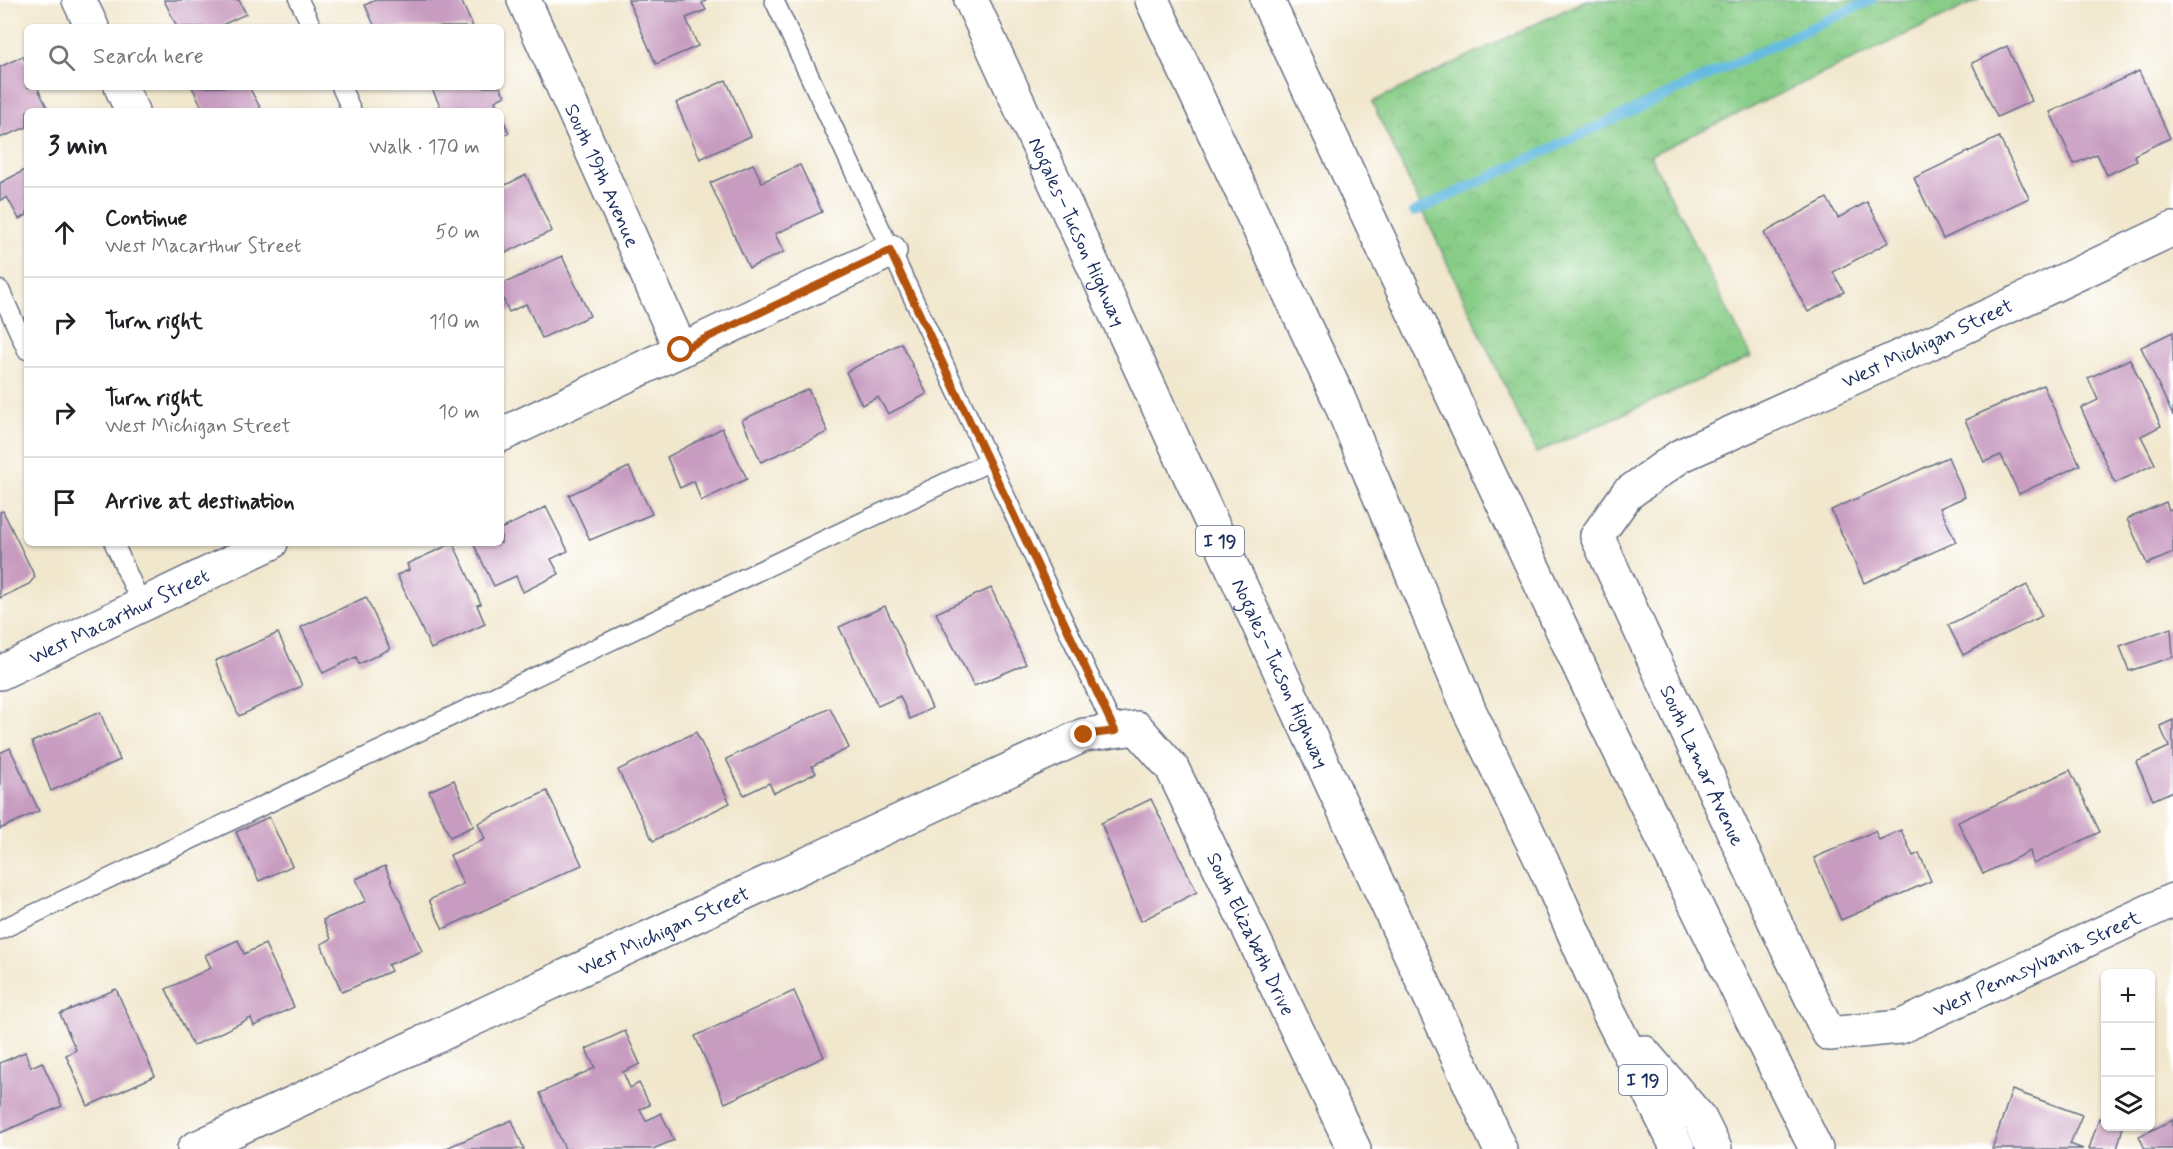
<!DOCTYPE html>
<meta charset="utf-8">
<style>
body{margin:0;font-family:Mynerve,sans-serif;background:#f6f6f6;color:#202124}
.controls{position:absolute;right:18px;bottom:18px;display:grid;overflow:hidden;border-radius:9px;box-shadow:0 2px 4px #0004}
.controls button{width:54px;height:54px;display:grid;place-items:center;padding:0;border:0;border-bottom:2px solid #e0e0e0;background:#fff;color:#202124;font:30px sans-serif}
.stop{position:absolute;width:18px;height:18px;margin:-14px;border:4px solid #b45309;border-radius:50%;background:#fff}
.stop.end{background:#b45309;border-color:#fff;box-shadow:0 2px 6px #0008}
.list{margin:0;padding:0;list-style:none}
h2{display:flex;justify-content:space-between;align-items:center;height:78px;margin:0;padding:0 24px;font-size:26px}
h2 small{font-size:20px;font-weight:400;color:#757577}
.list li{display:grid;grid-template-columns:39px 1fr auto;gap:18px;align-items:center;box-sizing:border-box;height:90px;padding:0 24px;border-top:2px solid #e0e0e0}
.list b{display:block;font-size:22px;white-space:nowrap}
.list p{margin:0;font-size:20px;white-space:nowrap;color:#757577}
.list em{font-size:20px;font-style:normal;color:#757577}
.icon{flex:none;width:33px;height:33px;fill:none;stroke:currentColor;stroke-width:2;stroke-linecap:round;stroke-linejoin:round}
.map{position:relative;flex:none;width:2173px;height:1149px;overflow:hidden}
.search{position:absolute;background:#fff;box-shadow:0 2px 4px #0004;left:24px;top:24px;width:480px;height:66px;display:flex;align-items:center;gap:15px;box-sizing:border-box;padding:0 21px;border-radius:9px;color:#757577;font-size:22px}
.panel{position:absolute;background:#fff;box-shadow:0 2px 4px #0004;left:24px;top:108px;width:480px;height:438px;border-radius:9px}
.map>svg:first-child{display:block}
.park{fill:url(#park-crowns);stroke:#527e72;stroke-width:1.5}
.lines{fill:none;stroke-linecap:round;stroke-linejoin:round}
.stream{stroke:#66bbe2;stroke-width:10}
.building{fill:#c89bc0}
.service-casing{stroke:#666f85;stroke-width:21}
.minor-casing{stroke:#666f85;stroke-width:36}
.primary-casing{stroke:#666f85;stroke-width:36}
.motorway-casing{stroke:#666f85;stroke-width:36}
.service{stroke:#fff;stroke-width:18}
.minor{stroke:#fff;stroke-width:33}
.primary{stroke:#fff;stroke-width:33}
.motorway{stroke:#fff;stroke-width:33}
.route{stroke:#b45309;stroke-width:8}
.labels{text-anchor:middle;stroke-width:6;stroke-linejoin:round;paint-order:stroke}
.shield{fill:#fff;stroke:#5f6d8e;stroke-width:1.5}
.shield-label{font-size:18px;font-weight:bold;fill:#1b2f5e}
.street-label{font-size:20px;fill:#1b2f5e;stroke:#fff}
</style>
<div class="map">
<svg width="2173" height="1149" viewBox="0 0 2173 1149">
<defs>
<pattern id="park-crowns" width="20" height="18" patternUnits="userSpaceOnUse" patternTransform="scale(1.5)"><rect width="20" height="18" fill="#88cd87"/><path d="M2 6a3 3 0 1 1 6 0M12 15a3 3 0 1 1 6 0" fill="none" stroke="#75b077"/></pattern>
</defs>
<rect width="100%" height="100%" fill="#fff"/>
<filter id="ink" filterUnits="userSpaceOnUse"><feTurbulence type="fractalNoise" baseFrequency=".0167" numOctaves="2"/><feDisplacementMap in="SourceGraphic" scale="12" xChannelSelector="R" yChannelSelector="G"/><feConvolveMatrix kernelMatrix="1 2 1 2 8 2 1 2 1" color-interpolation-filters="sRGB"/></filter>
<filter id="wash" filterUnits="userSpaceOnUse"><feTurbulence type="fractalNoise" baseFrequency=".008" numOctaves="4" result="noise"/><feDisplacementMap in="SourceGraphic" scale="24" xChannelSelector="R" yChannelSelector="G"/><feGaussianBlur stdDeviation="1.35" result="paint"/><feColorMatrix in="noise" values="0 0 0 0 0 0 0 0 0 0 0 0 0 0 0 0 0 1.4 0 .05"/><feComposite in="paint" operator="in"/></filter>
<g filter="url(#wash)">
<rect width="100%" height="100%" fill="#f1e7cd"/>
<polygon class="park" points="1586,0 1979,0 1650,155 1751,357 1536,453 1372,102"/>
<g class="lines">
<polyline class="stream" points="1414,212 1871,0"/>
</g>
<g id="blocks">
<g class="building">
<polygon points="164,0 239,0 246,14 218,27 177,27"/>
<polygon points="375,0 461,0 473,27 375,27 365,5"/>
<polygon points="628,0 707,0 702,3 706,10 686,18 698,46 656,64"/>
<polygon points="2007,46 2032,101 1997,117 1972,63"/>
<polygon points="23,56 27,65 27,87 37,87 49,111 27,111 27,127 0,138 0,67"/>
<polygon points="2139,71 2170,138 2134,155 2137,161 2107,175 2097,154 2074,164 2050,112"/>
<polygon points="726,80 751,136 700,159 676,103"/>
<polygon points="192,87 249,87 262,111 204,111"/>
<polygon points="431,87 500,87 505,96 495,101 499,111 429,111 440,106"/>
<polygon points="501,115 509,133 501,136"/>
<polygon points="1999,137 2029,198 1943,239 1914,178"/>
<polygon points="753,164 762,182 800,165 822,212 775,234 784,252 749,268 710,183"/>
<polygon points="27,169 27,215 19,219 7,197 0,201 0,183"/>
<polygon points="526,175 552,231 501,255 501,187"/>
<polygon points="1827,198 1838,218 1867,202 1889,242 1833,272 1844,292 1808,312 1764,233"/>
<polygon points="562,256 590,316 542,338 526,304 509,312 501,294 501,285"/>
<polygon points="2173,332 2173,416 2141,347"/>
<polygon points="901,343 927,394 888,414 878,397 862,405 846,372"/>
<polygon points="2130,359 2161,426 2141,436 2155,464 2115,483 2081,408 2098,400 2088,378"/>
<polygon points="2043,385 2080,465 2019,494 2001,455 1984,462 1965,420"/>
<polygon points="808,389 828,432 761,462 742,420"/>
<polygon points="722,428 747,479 701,501 694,481 680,488 667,457"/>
<polygon points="1948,457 1965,497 1940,508 1956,542 1864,583 1831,510"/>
<polygon points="629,467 652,514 590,540 569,495"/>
<polygon points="2166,502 2169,510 2173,508 2173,553 2147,564 2127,519"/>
<polygon points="546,507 568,551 551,559 559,574 523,592 516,576 494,586 473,543 501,543 501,529"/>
<polygon points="3,511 35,577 29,584 0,598 0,512"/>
<polygon points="453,543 481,604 477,605 485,624 431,649 397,575 409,570 407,564"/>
<polygon points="2027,585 2042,616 1963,655 1948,625"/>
<polygon points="991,588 1026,664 974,686 936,613"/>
<polygon points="366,597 390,649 359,664 356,657 323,673 301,627"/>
<polygon points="885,606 932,708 910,719 900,696 878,706 839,627"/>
<polygon points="2171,628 2173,657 2129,671 2120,646"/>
<polygon points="278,633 302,686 239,716 215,661"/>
<polygon points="830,708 849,748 812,766 816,773 774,793 769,783 744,795 726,759"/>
<polygon points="100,712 120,760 51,791 32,742"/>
<polygon points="2173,720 2173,791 2153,800 2136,762 2169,747 2160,726"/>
<polygon points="696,732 730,803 653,841 618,770"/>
<polygon points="10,748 39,811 0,829 0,753"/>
<polygon points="2070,770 2100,832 2033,864 2030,851 1983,874 1958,822"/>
<polygon points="454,780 474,826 450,837 429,791"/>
<polygon points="547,791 582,865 443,929 429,900 463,884 450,855 485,839 478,823"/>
<polygon points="1151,799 1197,892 1141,921 1101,823"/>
<polygon points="269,817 292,866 259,881 236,832"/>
<polygon points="1901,830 1913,856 1919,853 1931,881 1841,920 1814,858 1875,831 1879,840"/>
<polygon points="385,866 422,951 388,965 391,971 342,992 321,944 331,939 323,920 366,901 356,879"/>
<polygon points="238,940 244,954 265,944 294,1007 254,1026 251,1018 193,1046 166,989 211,968 205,955"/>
<polygon points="116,989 155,1076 88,1106 66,1055 76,1050 60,1014"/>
<polygon points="794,991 824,1057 725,1103 695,1036"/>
<polygon points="625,1031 640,1064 623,1072 630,1088 639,1083 650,1105 640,1109 646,1121 661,1113 674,1140 653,1149 565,1149 540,1093 595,1068 586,1049"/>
<polygon points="25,1052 31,1067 42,1062 62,1106 0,1133 0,1063"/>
<polygon points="2012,1090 2082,1115 2070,1144 2083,1149 1992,1149"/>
<polygon points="2099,1118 2106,1121 2106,1126 2123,1127 2117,1149 2089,1149"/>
<polygon points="512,1120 524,1149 444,1149"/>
<polygon points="2173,1120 2173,1149 2145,1149 2139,1136"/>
</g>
</g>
</g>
<g filter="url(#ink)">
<use href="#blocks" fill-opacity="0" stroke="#666f85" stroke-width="1.5"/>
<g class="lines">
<g class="service-casing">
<g id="service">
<polyline points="299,0 312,27"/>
<polyline points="774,0 1115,731"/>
<polyline points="341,87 352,111"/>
<polyline points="0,290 27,350"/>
<polyline points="114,543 142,606"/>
<polyline points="0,930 989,462"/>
</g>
</g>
<g class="minor-casing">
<g id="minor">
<polyline points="79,0 92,27"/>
<path id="s1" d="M 524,0 L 681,350"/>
<polyline points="121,87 132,111"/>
<path id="s2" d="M 2173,229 L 1941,338 L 1680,456 L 1627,494 L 1597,536 L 1787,948 L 1829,1034 L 1900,1027 L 2173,900"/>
<polyline points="501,435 890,251"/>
<path id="s3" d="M 0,673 L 271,543"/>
<path id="s4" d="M 194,1149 L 1084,735 L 1137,728 L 1172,768 L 1354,1149"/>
</g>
</g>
<g class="primary-casing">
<polyline id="primary" points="1267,0 1605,721 1816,1149"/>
</g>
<g class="motorway-casing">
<g id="motorway">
<path id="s5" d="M 971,0 L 1500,1149"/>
<polyline points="1152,0 1338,397 1470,712 1548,874 1608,1011 1678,1149"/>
<polyline points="1643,1052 1700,1119 1715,1149"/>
</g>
</g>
<use href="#service" class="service"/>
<use href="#minor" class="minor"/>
<use href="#primary" class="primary"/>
<use href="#motorway" class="motorway"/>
</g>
</g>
<g class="lines" filter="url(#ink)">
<polyline class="route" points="681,350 890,251 1115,731 1084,735"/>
</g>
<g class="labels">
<g class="shield">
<rect x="1196" y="526" width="48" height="30" rx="4.5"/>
<rect x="1619" y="1065" width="48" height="30" rx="4.5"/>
</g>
<g class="shield-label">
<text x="1220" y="547">I 19</text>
<text x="1643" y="1086">I 19</text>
</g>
<g class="street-label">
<text dy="7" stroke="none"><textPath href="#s1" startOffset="192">South 19th Avenue</textPath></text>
<text dy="7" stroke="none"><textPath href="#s5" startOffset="255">Nogales–Tucson Highway</textPath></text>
<text transform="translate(1927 343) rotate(-25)" y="7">West Michigan Street</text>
<text dy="7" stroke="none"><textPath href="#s3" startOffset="132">West Macarthur Street</textPath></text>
<text dy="7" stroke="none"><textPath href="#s5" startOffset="741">Nogales–Tucson Highway</textPath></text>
<text dy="7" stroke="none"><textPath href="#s2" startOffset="912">South Lamar Avenue</textPath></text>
<text dy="7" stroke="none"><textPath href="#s4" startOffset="518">West Michigan Street</textPath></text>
<text dy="7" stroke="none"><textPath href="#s4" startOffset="1272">South Elizabeth Drive</textPath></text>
<text dy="7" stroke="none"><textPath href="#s2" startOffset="1431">West Pennsylvania Street</textPath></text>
</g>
</g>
</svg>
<div class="controls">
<button>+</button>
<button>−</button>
<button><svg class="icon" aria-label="layers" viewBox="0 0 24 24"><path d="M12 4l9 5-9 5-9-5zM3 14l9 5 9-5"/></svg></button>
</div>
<div class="stop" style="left:681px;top:350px"></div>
<div class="stop end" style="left:1084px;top:735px"></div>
<div class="search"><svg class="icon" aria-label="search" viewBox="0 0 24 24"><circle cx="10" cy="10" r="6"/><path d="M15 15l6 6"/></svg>Search here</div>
<section class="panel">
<h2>3 min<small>Walk · 170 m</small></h2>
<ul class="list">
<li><svg class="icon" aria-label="ahead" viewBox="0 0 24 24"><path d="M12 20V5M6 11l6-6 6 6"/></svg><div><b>Continue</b><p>West Macarthur Street</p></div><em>50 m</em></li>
<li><svg class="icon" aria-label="right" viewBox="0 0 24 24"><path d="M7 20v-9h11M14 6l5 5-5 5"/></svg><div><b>Turn right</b></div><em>110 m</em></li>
<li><svg class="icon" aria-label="right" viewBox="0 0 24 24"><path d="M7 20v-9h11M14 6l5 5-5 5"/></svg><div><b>Turn right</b><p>West Michigan Street</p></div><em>10 m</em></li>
<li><svg class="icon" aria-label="arrive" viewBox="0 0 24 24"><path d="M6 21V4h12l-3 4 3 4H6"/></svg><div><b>Arrive at destination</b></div></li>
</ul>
</section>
</div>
